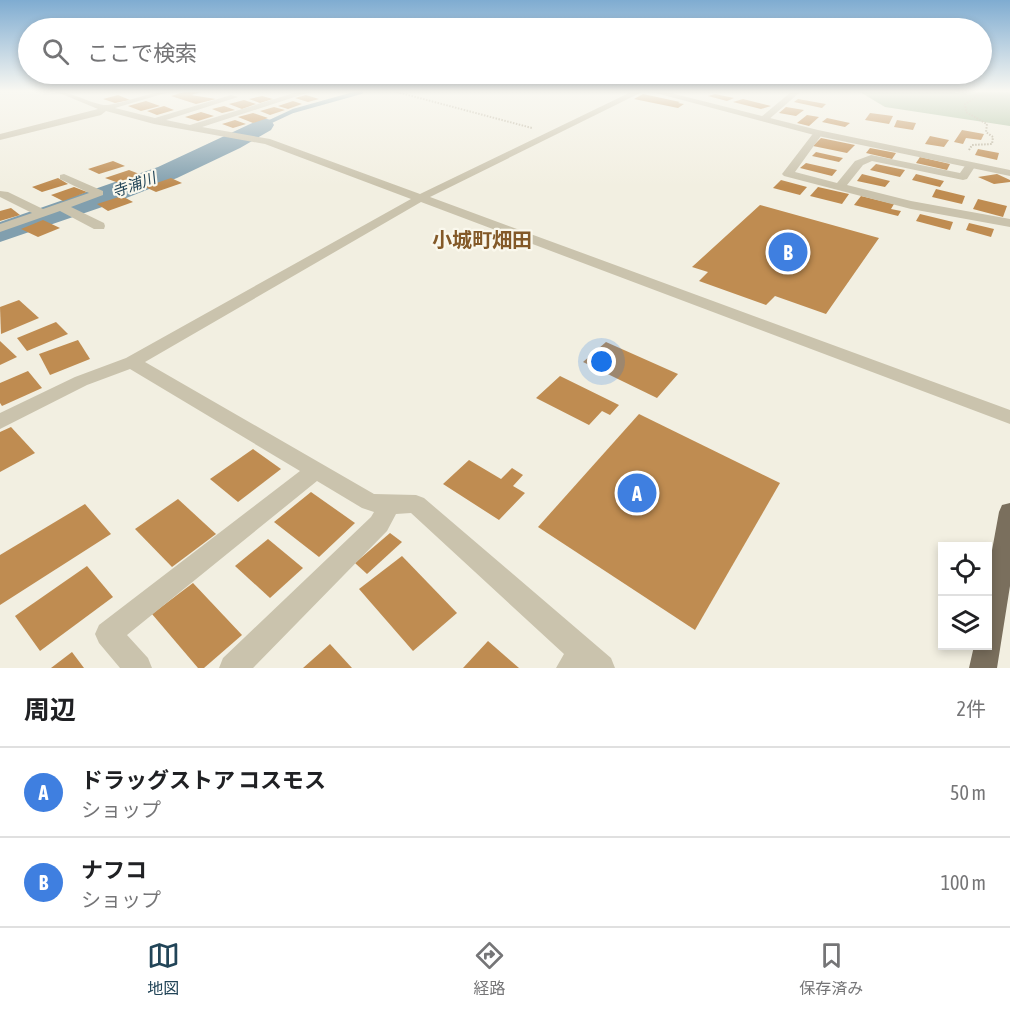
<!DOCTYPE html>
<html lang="ja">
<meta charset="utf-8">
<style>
body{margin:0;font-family:"Asap Condensed","Noto Sans JP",sans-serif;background:#f6f6f6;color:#202124}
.controls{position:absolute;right:18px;bottom:18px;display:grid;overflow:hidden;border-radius:0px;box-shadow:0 3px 9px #0003}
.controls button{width:54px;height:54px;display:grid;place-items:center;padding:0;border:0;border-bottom:2px solid #e0e0e0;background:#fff;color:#202124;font:30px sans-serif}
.you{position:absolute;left:602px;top:362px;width:21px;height:21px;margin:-15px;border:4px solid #fff;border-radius:50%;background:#1a73e8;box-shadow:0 0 0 9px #1a73e833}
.badge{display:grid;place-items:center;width:39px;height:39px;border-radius:50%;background:#224558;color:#fff;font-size:20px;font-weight:700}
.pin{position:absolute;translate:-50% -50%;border:3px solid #fff;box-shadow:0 2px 6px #0006}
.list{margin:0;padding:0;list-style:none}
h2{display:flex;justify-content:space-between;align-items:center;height:78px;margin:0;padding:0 24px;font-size:26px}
h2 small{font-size:20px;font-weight:400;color:#757577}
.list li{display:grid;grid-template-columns:39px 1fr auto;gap:18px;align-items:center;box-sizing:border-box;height:90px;padding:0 24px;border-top:2px solid #e0e0e0}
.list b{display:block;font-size:22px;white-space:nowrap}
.list p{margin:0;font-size:20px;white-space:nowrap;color:#757577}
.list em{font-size:20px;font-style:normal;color:#757577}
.icon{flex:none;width:33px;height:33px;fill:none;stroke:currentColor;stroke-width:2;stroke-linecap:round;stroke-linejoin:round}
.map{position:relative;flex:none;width:1010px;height:668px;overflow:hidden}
.search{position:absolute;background:#fff;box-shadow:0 3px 9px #0003;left:18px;right:18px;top:18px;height:66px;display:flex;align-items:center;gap:15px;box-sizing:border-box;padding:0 21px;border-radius:33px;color:#757577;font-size:22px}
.sheet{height:258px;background:#fff}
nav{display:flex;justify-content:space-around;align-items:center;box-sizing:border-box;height:84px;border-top:2px solid #e0e0e0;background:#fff;font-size:16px;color:#757577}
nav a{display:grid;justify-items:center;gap:3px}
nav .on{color:#224558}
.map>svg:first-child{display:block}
.green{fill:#adc1a1}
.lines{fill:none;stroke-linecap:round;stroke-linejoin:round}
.stream{stroke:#819fae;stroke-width:4}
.river{fill:#819fae;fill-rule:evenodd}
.building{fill:#bf8c51}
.path{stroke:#b6ad97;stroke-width:2;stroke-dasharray:1.5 1.5;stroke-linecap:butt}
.minor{fill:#cac3ad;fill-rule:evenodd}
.tertiary{fill:#cac3ad;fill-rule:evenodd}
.primary{fill:#7a6f5d;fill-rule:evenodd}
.labels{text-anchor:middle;stroke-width:4.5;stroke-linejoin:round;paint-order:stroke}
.far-water-label{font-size:15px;font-style:italic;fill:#224558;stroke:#faf8ed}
.quarter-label{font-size:20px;font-weight:bold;fill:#835928;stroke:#faf8ed}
</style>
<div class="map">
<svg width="1010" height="668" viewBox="0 0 1010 668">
<rect width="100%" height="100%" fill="#f2efe1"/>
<polygon class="green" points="860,92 1010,92 1010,126 885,107"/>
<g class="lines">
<polyline class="stream" points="263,125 293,111 361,92"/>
<polygon class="river" points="263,118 271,120 274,125 271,130 240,148 177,178 111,204 0,242 0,222 158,167"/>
</g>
<g class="building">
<polygon points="184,92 201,92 191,95 216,99 196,104 171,96"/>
<polygon points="643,94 680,102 678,103 684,104 678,108 634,99"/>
<polygon points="715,94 734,98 727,101 708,96"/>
<polygon points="118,95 130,100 115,103 103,99"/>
<polygon points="306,95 319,99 308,102 295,98"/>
<polygon points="262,96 273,99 260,103 249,99"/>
<polygon points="743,99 771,106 761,109 733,102"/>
<polygon points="798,99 826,104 822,108 794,102"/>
<polygon points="244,100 256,104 242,109 229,104"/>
<polygon points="146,101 160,106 141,111 128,106"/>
<polygon points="293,101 302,104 288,109 278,106"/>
<polygon points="164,106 174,110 157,115 147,111"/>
<polygon points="224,106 235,110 222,113 212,109"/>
<polygon points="274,107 285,110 270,115 260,111"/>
<polygon points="786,107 804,110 796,116 779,113"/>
<polygon points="201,112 214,116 198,121 185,117"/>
<polygon points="253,113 268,118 253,123 238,117"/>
<polygon points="870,113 893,116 889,124 865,120"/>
<polygon points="807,115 819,117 809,126 797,123"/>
<polygon points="827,118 850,123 845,127 822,122"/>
<polygon points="235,120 246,124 233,128 222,124"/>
<polygon points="897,120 916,123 913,130 894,127"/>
<polygon points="962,130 984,134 981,140 966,138 963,144 954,142"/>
<polygon points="930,136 949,140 944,147 925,144"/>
<polygon points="821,138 855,145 847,153 813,146"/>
<polygon points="870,148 896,153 892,159 866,153"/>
<polygon points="978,149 999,153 997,160 975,155"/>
<polygon points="816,152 843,158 839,162 812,156"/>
<polygon points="920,157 950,164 947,170 916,163"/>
<polygon points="113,161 125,166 99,174 88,169"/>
<polygon points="806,163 837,170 832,176 800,168"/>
<polygon points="876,164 905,170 900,177 870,170"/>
<polygon points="129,170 142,175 119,183 105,178"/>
<polygon points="862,174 890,181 885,187 857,181"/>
<polygon points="916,174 944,181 940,187 912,180"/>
<polygon points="997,174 1010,180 1010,182 994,184 978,177"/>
<polygon points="58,178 68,184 42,192 32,187"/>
<polygon points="171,178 182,183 156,192 145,187"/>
<polygon points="781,180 807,187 800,195 773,188"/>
<polygon points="74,187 87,192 63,201 51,195"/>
<polygon points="818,187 849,194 842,204 810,196"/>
<polygon points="936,189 965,196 962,204 932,197"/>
<polygon points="122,196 133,202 108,211 97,204"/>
<polygon points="861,196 894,204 891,209 901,211 898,216 854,205"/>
<polygon points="978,199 1007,206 1003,217 973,209"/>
<polygon points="760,205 879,238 826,314 775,296 766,305 699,281 708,272 692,267"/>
<polygon points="11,208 20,215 0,221 0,211"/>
<polygon points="920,214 953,222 950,230 916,221"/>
<polygon points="43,220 60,228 38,237 21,229"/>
<polygon points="969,223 994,229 991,237 966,230"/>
<polygon points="19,300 39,318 1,334 0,307"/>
<polygon points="56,322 68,334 27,351 17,338"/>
<polygon points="78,340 90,359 50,375 39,354"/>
<polygon points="0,341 17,357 0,365"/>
<polygon points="606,342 678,374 657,398 583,362"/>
<polygon points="28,371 42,388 2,406 0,403 0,383"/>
<polygon points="560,376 619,405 610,415 602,411 589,425 536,398"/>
<polygon points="639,414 780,483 695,630 538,527"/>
<polygon points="11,427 35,453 0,472 0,432"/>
<polygon points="253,449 281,469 238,502 210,479"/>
<polygon points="469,460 501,479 512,468 523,475 513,486 525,493 499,520 443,484"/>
<polygon points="311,492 355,523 319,557 274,522"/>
<polygon points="178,499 216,534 172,567 135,529"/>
<polygon points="85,504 111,534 0,605 0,555"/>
<polygon points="390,533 402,542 367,574 355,563"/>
<polygon points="268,539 303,568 270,598 235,566"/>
<polygon points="402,556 457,613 413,651 359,589"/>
<polygon points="87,566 113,597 40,651 15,616"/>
<polygon points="193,583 242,635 204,668 198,668 152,614"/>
<polygon points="488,641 519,668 463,668"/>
<polygon points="330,644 352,668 303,668"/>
<polygon points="72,652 84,668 51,668"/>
</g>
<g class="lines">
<g class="path">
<polyline points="397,92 532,128"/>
<polyline points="969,150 972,145 992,144 993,137 986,132 987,124 966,112 965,104 978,96 976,92"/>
</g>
<g class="minor">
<path d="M 57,92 C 74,92 94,106 108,105 C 129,102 147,92 169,92 L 115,108 L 155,118 L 231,95 L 238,97 L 166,120 L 190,125 L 297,92 L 310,92 L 202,127 L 270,139 L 420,194 L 631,92 L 642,92 L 430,197 L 1010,410 L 1010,424 L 421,202 L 145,362 L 374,494 L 416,495 L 424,498 L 611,658 L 615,668 L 556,668 L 564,654 L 411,513 L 396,514 L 387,531 L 253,668 L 219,668 L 223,658 L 371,517 L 374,512 L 362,508 L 317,481 L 127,635 L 148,658 L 152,668 L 120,668 L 99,643 L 95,634 L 99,625 L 300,471 L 130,369 L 87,385 L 0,429 L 0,413 L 75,377 L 126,358 L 411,199 L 265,144 L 154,124 L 106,111 L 101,115 L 0,140 L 0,134 L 98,109 Z"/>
<polygon points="791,92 800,92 767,121 761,121 761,117"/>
<polygon points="815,131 823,133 795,172 837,183 855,161 871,155 960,173 967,163 975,163 976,165 967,179 963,180 872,161 863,165 847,185 911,201 1010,219 1010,227 911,209 784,176 782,174"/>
<polygon points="64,174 103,191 103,195 71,207 104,223 105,226 104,229 94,229 60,211 0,232 0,224 32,213 0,197 0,191 8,192 43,209 89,193 60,179 60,175"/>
</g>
<polygon class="tertiary" points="652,92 667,92 818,130 1010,170 1010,176 818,136"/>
<polygon class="primary" points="1010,503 1010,586 997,668 969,668 974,646 988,646 988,572 999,512 1002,505"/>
</g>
<linearGradient id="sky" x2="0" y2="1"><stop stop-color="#7facd1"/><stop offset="0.49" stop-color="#f9f8f2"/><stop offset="1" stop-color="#f9f8f2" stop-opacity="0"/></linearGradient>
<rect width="1010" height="186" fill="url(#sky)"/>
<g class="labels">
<g class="far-water-label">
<text transform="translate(134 185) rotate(-20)" y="5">寺浦川</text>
</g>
<g class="quarter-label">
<text x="482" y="247">小城町畑田</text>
</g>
</g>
</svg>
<div class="controls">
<button><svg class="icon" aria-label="locate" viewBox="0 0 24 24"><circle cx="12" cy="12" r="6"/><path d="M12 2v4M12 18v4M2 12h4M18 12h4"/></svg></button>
<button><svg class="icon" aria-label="layers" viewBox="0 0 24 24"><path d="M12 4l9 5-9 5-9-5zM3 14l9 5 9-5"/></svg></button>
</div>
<div class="you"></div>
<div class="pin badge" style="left:637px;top:493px;background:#3f7fe0">A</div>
<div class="pin badge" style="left:788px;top:252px;background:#3f7fe0">B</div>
<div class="search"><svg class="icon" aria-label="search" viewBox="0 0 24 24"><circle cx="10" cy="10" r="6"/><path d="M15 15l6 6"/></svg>ここで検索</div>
</div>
<section class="sheet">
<h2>周辺<small>2件</small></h2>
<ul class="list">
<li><span class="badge" style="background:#3f7fe0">A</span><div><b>ドラッグストア コスモス</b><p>ショップ</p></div><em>50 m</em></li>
<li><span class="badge" style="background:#3f7fe0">B</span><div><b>ナフコ</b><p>ショップ</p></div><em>100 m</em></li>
</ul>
</section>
<nav>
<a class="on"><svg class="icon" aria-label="map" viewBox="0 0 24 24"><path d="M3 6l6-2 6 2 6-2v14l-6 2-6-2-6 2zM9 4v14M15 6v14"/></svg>地図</a>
<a><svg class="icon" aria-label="directions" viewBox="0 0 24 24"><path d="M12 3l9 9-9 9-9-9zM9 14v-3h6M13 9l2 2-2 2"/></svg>経路</a>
<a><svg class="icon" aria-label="saved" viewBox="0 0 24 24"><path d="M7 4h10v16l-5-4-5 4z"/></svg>保存済み</a>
</nav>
